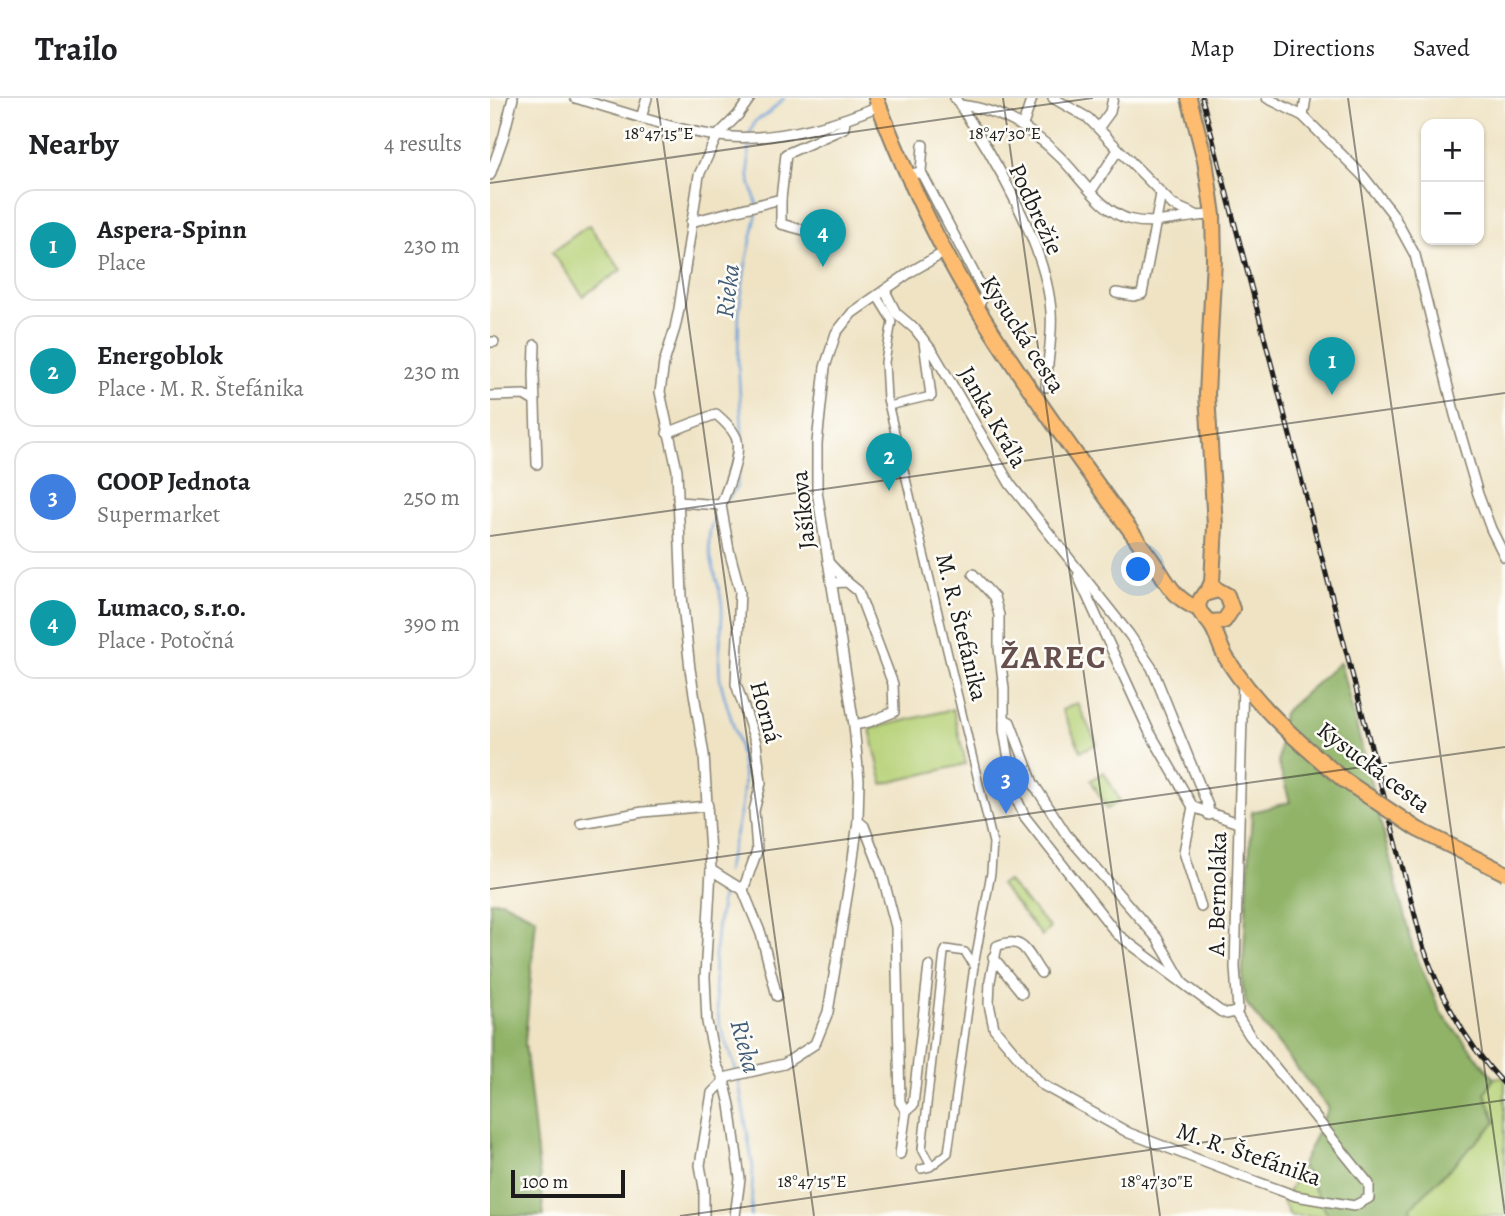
<!DOCTYPE html>
<meta charset="utf-8">
<style>
body{margin:0;font-family:Alegreya,serif;background:#f6f6f6;color:#202124}
.controls{position:absolute;right:21px;top:21px;display:grid;overflow:hidden;border-radius:14px;box-shadow:0 2px 5px #0004}
.controls button{width:63px;height:63px;display:grid;place-items:center;padding:0;border:0;border-bottom:2px solid #e0e0e0;background:#fff;color:#202124;font:35px sans-serif}
.scale{position:absolute;left:21px;bottom:18px;width:114px;box-sizing:border-box;padding-left:7px;border:4px solid #1c1c1c;border-top:0;font-size:19px;line-height:24px;white-space:nowrap;color:#1c1c1c;-webkit-text-stroke:5px #fdfcf7;paint-order:stroke}
.you{position:absolute;left:649px;top:472px;width:24px;height:24px;margin:-18px;border:5px solid #fff;border-radius:50%;background:#1a73e8;box-shadow:0 0 0 10px #1a73e833}
.badge{display:grid;place-items:center;width:46px;height:46px;border-radius:50%;background:#c8321e;color:#fff;font-size:23px;font-weight:700}
.pin{position:absolute;translate:-50% -58px;filter:drop-shadow(0 2px 4px #0008)}
.pin::after{content:'';position:absolute;top:37px;width:24px;height:21px;background:inherit;clip-path:polygon(0 0,100% 0,50% 100%)}
.list{margin:0;padding:0;list-style:none}
h2{display:flex;justify-content:space-between;align-items:center;height:91px;margin:0;padding:0 28px;font-size:30px}
h2 small{font-size:23px;font-weight:400;color:#757577}
.list li{display:grid;grid-template-columns:46px 1fr auto;gap:21px;align-items:center;box-sizing:border-box;height:112px;margin:0 14px 14px;padding:0 14px;border:2px solid #e0e0e0;border-radius:21px}
.list b{display:block;font-size:26px;white-space:nowrap}
.list p{margin:0;font-size:23px;white-space:nowrap;color:#757577}
.list em{font-size:23px;font-style:normal;color:#757577}
.map{position:relative;flex:none;width:1015px;height:1118px;overflow:hidden}
header{display:flex;align-items:center;gap:42px;box-sizing:border-box;height:98px;padding:0 35px;background:#fff;border-bottom:2px solid #e0e0e0}
header strong{font-size:33px}
nav{display:flex;gap:38px;margin-inline-start:auto;font-size:24px}
main{display:flex}
aside{flex:1;background:#fff}
.map>svg:first-child{display:block}
.green{fill:#b6d177;stroke:#69764a;stroke-width:2}
.forest{fill:#90b368;stroke:#566842;stroke-width:2}
.lines{fill:none;stroke-linecap:round;stroke-linejoin:round}
.stream{stroke:#6a9fd7;stroke-width:2.5}
.pedestrian-casing{stroke:#868070;stroke-width:10}
.minor-casing{stroke:#868070;stroke-width:12}
.primary-casing{stroke:#868070;stroke-width:18}
.pedestrian{stroke:#fff;stroke-width:7}
.minor{stroke:#fff;stroke-width:9}
.primary{stroke:#fdbc70;stroke-width:14}
.rail-casing{stroke:#1c1c1c;stroke-width:5}
.rail{stroke:#fdfcf7;stroke-width:2.5;stroke-dasharray:8;stroke-linecap:butt}
.primary-bridge-casing{stroke:#868070;stroke-width:18;stroke-linecap:butt}
.primary-bridge{stroke:#fdbc70;stroke-width:14}
.ticks{fill:none;stroke:#1c1c1c;stroke-width:2;stroke-opacity:0.45}
.labels{text-anchor:middle;stroke-width:5;stroke-linejoin:round;paint-order:stroke}
.street-label{font-size:24px;fill:#1c1c1c;stroke:#fdfcf7}
.water-label{font-size:26px;font-style:italic;fill:#435e7a;stroke:#fdfcf7}
.district-label{font-size:32px;font-weight:bold;letter-spacing:2px;fill:#664f4d;stroke:#fdfcf7}
.ticks-label{font-size:18px;text-anchor:middle;fill:#1c1c1c;stroke:#fdfcf7;stroke-width:5;stroke-linejoin:round;paint-order:stroke}
</style>
<header>
<strong>Trailo</strong>
<nav><a>Map</a><a>Directions</a><a>Saved</a></nav>
</header>
<main>
<aside>
<h2>Nearby<small>4 results</small></h2>
<ul class="list">
<li><span class="badge" style="background:#0f9aa8">1</span><div><b>Aspera-Spinn</b><p>Place</p></div><em>230 m</em></li>
<li><span class="badge" style="background:#0f9aa8">2</span><div><b>Energoblok</b><p>Place · M. R. Štefánika</p></div><em>230 m</em></li>
<li><span class="badge" style="background:#3f7fe0">3</span><div><b>COOP Jednota</b><p>Supermarket</p></div><em>250 m</em></li>
<li><span class="badge" style="background:#0f9aa8">4</span><div><b>Lumaco, s.r.o.</b><p>Place · Potočná</p></div><em>390 m</em></li>
</ul>
</aside>
<div class="map">
<svg width="1015" height="1118" viewBox="0 0 1015 1118">
<rect width="100%" height="100%" fill="#fdfcf7"/>
<filter id="ink" filterUnits="userSpaceOnUse"><feTurbulence type="fractalNoise" baseFrequency=".0143" numOctaves="2"/><feDisplacementMap in="SourceGraphic" scale="14" xChannelSelector="R" yChannelSelector="G"/><feConvolveMatrix kernelMatrix="1 2 1 2 8 2 1 2 1" color-interpolation-filters="sRGB"/></filter>
<filter id="wash" filterUnits="userSpaceOnUse"><feTurbulence type="fractalNoise" baseFrequency=".00686" numOctaves="4" result="noise"/><feDisplacementMap in="SourceGraphic" scale="28" xChannelSelector="R" yChannelSelector="G"/><feGaussianBlur stdDeviation="1.57" result="paint"/><feColorMatrix in="noise" values="0 0 0 0 0 0 0 0 0 0 0 0 0 0 0 0 0 1.4 0 .05"/><feComposite in="paint" operator="in"/></filter>
<g filter="url(#wash)">
<rect width="100%" height="100%" fill="#efe3c4"/>
<g class="green">
<polygon points="99,127 131,172 93,198 62,154"/>
<polygon points="587,605 607,646 591,653 572,612"/>
<polygon points="463,611 476,666 393,686 380,631"/>
<polygon points="614,674 630,703 617,711 601,682"/>
<polygon points="517,783 560,830 552,838 510,787"/>
<polygon points="1015,979 1015,1118 921,1118 920,1110 1006,1024 995,995 1004,980"/>
<polygon points="812,1067 838,1118 800,1118 793,1104"/>
</g>
<g class="forest">
<polygon points="850,564 923,851 951,915 1004,980 995,995 1006,1024 920,1110 921,1118 838,1118 812,1067 838,1010 756,905 752,885 762,714 800,704 788,664 793,615"/>
<polygon points="0,803 12,803 46,820 35,945 54,1118 0,1118"/>
</g>
<g class="lines">
<g class="stream">
<polyline points="238,401 246,390 253,350 248,263 249,213 255,170 268,110 259,80 258,40 265,23 279,15 294,0"/>
<path d="M 227,416 C 207,446 230,477 232,509 C 233,533 226,563 231,585 C 238,616 250,639 253,673 C 256,707 243,742 236,774"/>
<path d="M 234,787 C 226,831 220,876 229,922 C 232,939 242,955 246,973"/>
<polyline points="248,979 263,1069 261,1118"/>
</g>
</g>
</g>
<g filter="url(#ink)">
<g class="lines">
<g class="pedestrian-casing">
<g id="pedestrian">
<polyline points="389,202 402,223 395,264 397,301 503,745 501,775 484,868 458,1055 440,1069 431,1071"/>
<polyline points="399,308 441,298"/>
<polyline points="441,1068 432,1051 454,855 456,851 475,854 484,868"/>
</g>
</g>
<g class="minor-casing">
<g id="minor">
<path d="M 85,0 C 129,12 171,28 215,36 C 274,47 336,30 389,8"/>
<path d="M 465,0 C 502,54 557,149 561,214 C 563,238 557,265 556,289"/>
<polyline points="563,0 598,20 683,107 706,117"/>
<polyline points="777,0 813,18 873,78 902,115 925,157 965,317 988,396 1001,431 1015,459"/>
<path d="M 470,7 C 508,11 542,31 569,58 C 590,78 611,115 642,122 C 668,128 696,117 723,117"/>
<polyline points="813,18 816,0"/>
<polyline points="151,20 157,0"/>
<polyline points="533,27 542,0"/>
<polyline points="609,29 620,14 623,0"/>
<polyline points="431,74 433,47"/>
<polyline points="0,77 14,37 23,0"/>
<polyline points="417,77 431,74 495,196 487,210"/>
<polyline points="601,93 628,52"/>
<polyline points="291,101 291,126 321,134"/>
<polyline points="201,124 291,101 296,56 350,32 354,30 355,22"/>
<polyline points="395,193 406,215 425,231 443,254 520,386 639,536 662,570 718,708 719,717"/>
<polyline points="626,195 644,198 652,196 671,96"/>
<polyline points="0,244 4,244"/>
<polyline points="434,244 441,298"/>
<polyline points="45,247 44,277 47,366"/>
<polyline points="0,298 34,297 44,303"/>
<path d="M 177,335 L 226,316 C 233,322 241,329 245,337 C 254,352 237,391 231,407"/>
<polyline points="188,404 231,407 239,452 250,493 246,586 266,645 271,685 264,713 267,753 253,792 221,772"/>
<polyline points="338,464 357,484"/>
<polyline points="483,476 504,499 509,517 509,550 514,591 514,632 525,697 535,719 627,836 730,913 737,916 745,914"/>
<polyline points="588,478 659,633 703,709 748,725"/>
<polyline points="341,485 357,484 368,493 403,586 404,614 379,624 364,627"/>
<polyline points="514,621 520,624 543,685 576,736 667,840 692,883"/>
<polyline points="703,709 694,754 711,809"/>
<polyline points="368,723 374,728 391,772 406,829 410,1004 416,1013 423,1007 439,868"/>
<polyline points="91,725 153,714 218,708"/>
<polyline points="253,792 271,836 287,898"/>
<polyline points="503,859 532,895"/>
<path d="M 551,875 C 537,856 535,837 507,848 L 500,883 L 499,906 L 504,930 L 551,986 L 639,1035 L 751,1078 L 806,1098 L 864,1108 L 879,1100 L 879,1086 L 760,938 L 745,914"/>
<polyline points="745,914 748,912 745,869 753,584"/>
<polyline points="410,1056 416,1013"/>
<polyline points="214,1118 214,1090 210,1067 222,995 238,979 294,966 325,946 338,914 362,768 368,723 369,682 364,627 327,393 327,345 335,269 346,235 362,215 422,173 455,154"/>
<polyline points="245,1118 250,1081 240,1007 234,982 226,966 217,924 215,879 221,772 214,657 200,571 192,498 187,372 170,294 174,265 185,230 189,211 209,77 227,38 248,17 260,0"/>
</g>
</g>
<g class="primary-casing">
<g id="primary">
<path d="M 386,0 C 414,73 446,144 487,210 C 543,300 607,386 669,472 C 680,490 688,503 709,511"/>
<polyline points="699,0 715,62 723,117 724,161 717,296 725,428 722,484 718,493"/>
<path d="M 720,524 L 734,523 L 742,511 L 737,497 L 728,492 L 714,496 C 701,513 713,515 721,527 C 728,537 730,551 737,561 C 766,608 812,647 854,682"/>
</g>
</g>
<use href="#pedestrian" class="pedestrian"/>
<use href="#minor" class="minor"/>
<use href="#primary" class="primary"/>
<g class="rail-casing">
<path id="rail" d="M 712,0 L 933,848 C 951,900 977,947 1015,987"/>
</g>
<use href="#rail" class="rail"/>
<g class="primary-bridge-casing">
<polyline id="primary-bridge" points="854,682 927,731 1015,775"/>
</g>
<use href="#primary-bridge" class="primary-bridge"/>
</g>
</g>
<path class="ticks" d="M 167,0 L 324,1118M 513,0 L 670,1118M 858,0 L 1015,1116M 0,85 L 603,0M 0,438 L 1015,295M 0,791 L 1015,649M 190,1118 L 1015,1002"/>
<g class="labels">
<g class="street-label">
<text transform="translate(546 111) rotate(65)" y="8">Podbrežie</text>
<text transform="translate(533 236) rotate(57)" y="8">Kysucká cesta</text>
<text transform="translate(503 319) rotate(60)" y="8">Janka Kráľa</text>
<text transform="translate(313 412) rotate(-96)" y="8">Jašíkova</text>
<text transform="translate(472 529) rotate(76)" y="8">M. R. Štefánika</text>
<text transform="translate(276 614) rotate(75)" y="8">Horná</text>
<text transform="translate(884 669) rotate(37)" y="8">Kysucká cesta</text>
<text transform="translate(727 796) rotate(-89)" y="8">A. Bernoláka</text>
<text transform="translate(759 1056) rotate(19)" y="8">M. R. Štefánika</text>
</g>
<g class="water-label">
<text transform="translate(237 193) rotate(-83)" y="9">Rieka</text>
<text transform="translate(256 948) rotate(75)" y="9">Rieka</text>
</g>
<g class="district-label">
<text x="564" y="570">ŽAREC</text>
</g>
</g>
<g class="ticks-label">
<text x="169" y="41">18°47'15"E</text>
<text x="515" y="41">18°47'30"E</text>
<text x="322" y="1089">18°47'15"E</text>
<text x="667" y="1089">18°47'30"E</text>
</g>
</svg>
<div class="controls">
<button>+</button>
<button>−</button>
</div>
<div class="scale">100 m</div>
<div class="you"></div>
<div class="pin badge" style="left:842px;top:297px;background:#0f9aa8">1</div>
<div class="pin badge" style="left:399px;top:393px;background:#0f9aa8">2</div>
<div class="pin badge" style="left:516px;top:716px;background:#3f7fe0">3</div>
<div class="pin badge" style="left:333px;top:169px;background:#0f9aa8">4</div>
</div>
</main>
